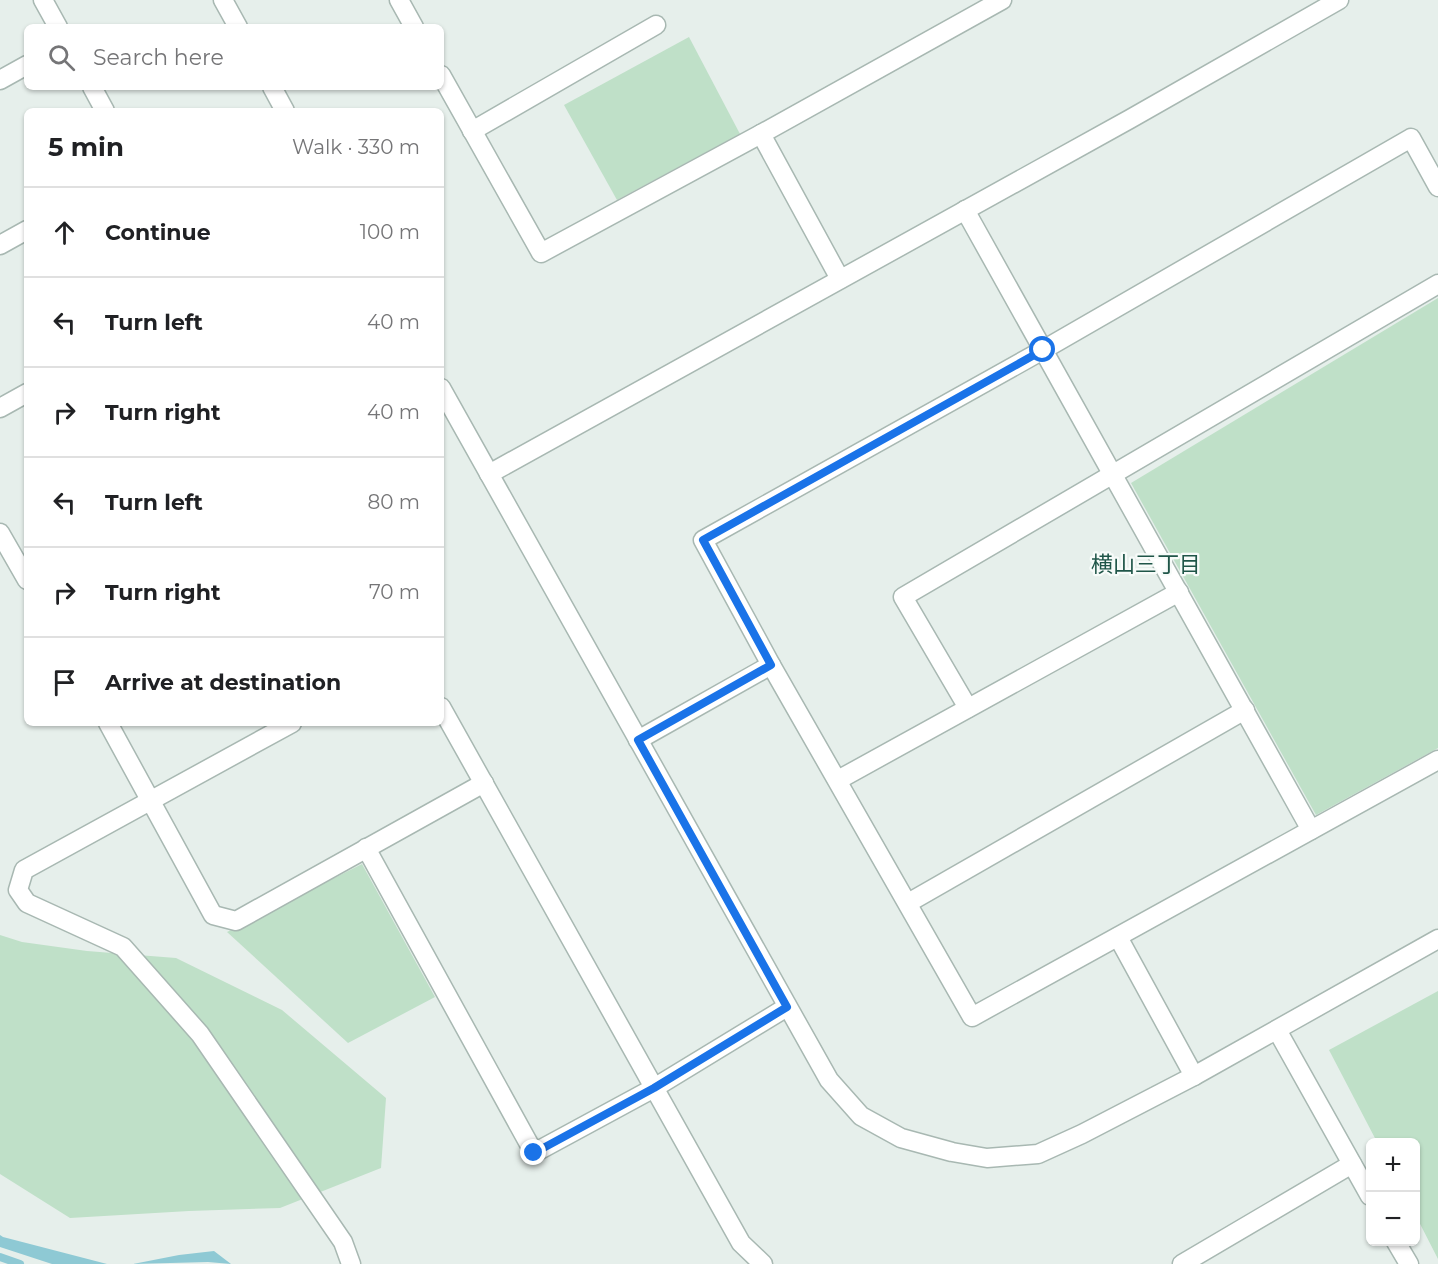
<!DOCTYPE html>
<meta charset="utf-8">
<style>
body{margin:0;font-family:Montserrat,"Noto Sans JP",sans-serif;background:#f2f2f2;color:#202124}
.controls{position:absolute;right:18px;bottom:18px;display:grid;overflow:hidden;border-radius:9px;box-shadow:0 2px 4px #0004}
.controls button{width:54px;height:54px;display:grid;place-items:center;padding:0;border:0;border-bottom:2px solid #e0e0e0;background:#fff;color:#202124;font:30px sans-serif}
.stop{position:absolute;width:18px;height:18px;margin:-14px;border:4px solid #1a73e8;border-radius:50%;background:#fff}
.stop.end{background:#1a73e8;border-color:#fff;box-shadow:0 2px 6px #0008}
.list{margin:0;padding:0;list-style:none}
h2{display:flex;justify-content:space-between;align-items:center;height:78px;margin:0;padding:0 24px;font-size:26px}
h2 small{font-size:20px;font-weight:400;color:#757577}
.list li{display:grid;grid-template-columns:39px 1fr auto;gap:18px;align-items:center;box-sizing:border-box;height:90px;padding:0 24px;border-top:2px solid #e0e0e0}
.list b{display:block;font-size:22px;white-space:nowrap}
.list em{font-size:20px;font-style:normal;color:#757577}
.icon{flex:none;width:33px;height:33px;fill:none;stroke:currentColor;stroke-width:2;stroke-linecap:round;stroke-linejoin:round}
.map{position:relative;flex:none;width:1438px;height:1264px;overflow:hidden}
.search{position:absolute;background:#fff;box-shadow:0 2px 4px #0004;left:24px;top:24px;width:420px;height:66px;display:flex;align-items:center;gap:15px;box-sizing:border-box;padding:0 21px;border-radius:9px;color:#757577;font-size:22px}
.panel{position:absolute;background:#fff;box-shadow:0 2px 4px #0004;left:24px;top:108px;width:420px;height:618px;border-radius:9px}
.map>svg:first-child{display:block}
.green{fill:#bfe0c8}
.water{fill:#8ec9d4}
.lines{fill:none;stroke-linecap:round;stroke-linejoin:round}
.stream{stroke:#8ec9d4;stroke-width:8}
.minor-casing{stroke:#a8b8b2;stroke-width:21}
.tertiary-casing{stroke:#a8b8b2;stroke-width:21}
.minor{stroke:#fff;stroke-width:18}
.tertiary{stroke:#fff;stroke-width:18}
.route{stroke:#1a73e8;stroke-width:8}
.labels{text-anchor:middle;stroke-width:4.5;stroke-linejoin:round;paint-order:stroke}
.neighbourhood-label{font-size:22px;fill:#1f5548;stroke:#f7fbf9}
</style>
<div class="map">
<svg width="1438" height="1264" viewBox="0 0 1438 1264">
<rect width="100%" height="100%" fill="#e6efeb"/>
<g class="green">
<polygon points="689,37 740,134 617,200 564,105"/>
<polygon points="1438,298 1438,748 1316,815 1131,483"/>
<polygon points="362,864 435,997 348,1043 227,932"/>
<polygon points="0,935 22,942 87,951 176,958 282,1010 386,1098 381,1168 280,1208 189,1211 70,1218 0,1174"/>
<polygon points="1438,991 1438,1259 1416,1216 1416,1142 1377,1142 1329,1050"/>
</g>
<g class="water">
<polygon points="0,1235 3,1237 107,1264 52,1264 0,1247"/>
<polygon points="214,1251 231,1264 208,1262 133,1264 179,1255"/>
</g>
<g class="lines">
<polyline class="stream" points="0,1257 20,1264"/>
<g class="minor-casing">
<g id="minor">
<polyline points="43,0 58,27"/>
<polyline points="399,0 414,27"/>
<polyline points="441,75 541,253 761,134 1002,0"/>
<polyline points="0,80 27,65"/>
<polyline points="92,87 105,111"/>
<polyline points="472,131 656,25"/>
<polyline points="761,134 840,279"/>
<polyline points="1438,187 1411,138 1043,350 703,540 771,665 972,1017 1438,760"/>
<polyline points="965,210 1311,830"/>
<polyline points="0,245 27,230"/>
<polyline points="0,408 27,393"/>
<polyline points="0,533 27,580"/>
<polyline points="441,707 741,1243 763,1264"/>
<polyline points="968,708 903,597 1438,284"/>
<polyline points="108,723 213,915 236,921 484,783"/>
<polyline points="292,723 24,870 18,890 27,903 123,947 200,1034 343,1242 351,1264"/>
<polyline points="638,740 771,665"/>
<polyline points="838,780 1179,592"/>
<polyline points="366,848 534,1153 654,1088 787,1007"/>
<polyline points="908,903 1245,710"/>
<polyline points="1118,937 1194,1076"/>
<polyline points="1277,1030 1370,1196"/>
<polyline points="1396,1242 1409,1264"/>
<polyline points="1182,1264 1352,1164"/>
</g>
</g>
<g class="tertiary-casing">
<g id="tertiary">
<polyline points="223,0 238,27"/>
<polyline points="272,87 285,111"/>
<polyline points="441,388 829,1080 861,1116 901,1138 952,1152 987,1158 1038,1154 1082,1134 1194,1076 1438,939"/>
<polyline points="489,474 1130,119 1339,0"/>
</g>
</g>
<use href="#minor" class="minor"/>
<use href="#tertiary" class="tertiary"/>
</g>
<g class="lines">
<polyline class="route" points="534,1153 654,1088 787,1007 638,740 771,665 703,540 1043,350"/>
</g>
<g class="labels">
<g class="neighbourhood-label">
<text x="1146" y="572">横山三丁目</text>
</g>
</g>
</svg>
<div class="controls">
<button>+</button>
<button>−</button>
</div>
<div class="stop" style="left:1043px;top:350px"></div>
<div class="stop end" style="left:534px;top:1153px"></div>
<div class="search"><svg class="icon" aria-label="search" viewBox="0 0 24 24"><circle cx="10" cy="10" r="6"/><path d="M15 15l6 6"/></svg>Search here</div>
<section class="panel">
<h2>5 min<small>Walk · 330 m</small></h2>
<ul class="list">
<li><svg class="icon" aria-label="ahead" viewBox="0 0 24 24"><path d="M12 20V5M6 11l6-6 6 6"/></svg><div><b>Continue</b></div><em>100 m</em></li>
<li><svg class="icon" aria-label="left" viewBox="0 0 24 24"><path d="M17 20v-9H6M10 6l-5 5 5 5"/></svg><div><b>Turn left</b></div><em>40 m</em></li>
<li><svg class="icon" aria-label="right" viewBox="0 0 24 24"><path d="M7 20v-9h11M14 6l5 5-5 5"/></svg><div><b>Turn right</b></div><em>40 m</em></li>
<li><svg class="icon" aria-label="left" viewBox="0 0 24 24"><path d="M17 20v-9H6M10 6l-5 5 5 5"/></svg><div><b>Turn left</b></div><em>80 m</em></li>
<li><svg class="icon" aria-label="right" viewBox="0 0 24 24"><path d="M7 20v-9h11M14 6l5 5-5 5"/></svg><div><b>Turn right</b></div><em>70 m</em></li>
<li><svg class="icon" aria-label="arrive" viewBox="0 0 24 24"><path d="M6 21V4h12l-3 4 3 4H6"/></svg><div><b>Arrive at destination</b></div></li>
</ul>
</section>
</div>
